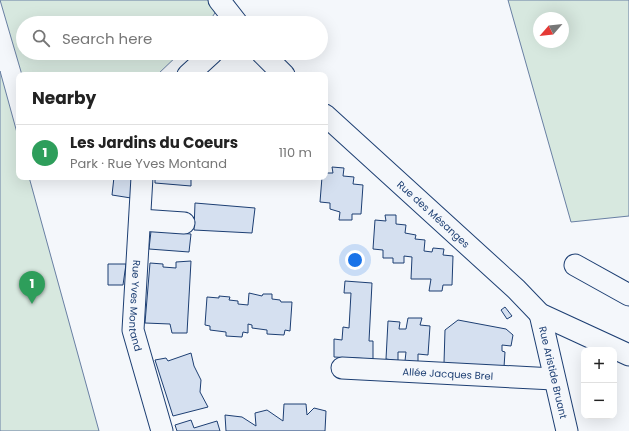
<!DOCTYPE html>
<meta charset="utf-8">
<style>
body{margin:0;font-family:Poppins,sans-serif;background:#f2f2f2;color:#222}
.controls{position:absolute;right:12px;bottom:12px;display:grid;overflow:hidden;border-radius:8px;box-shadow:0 4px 16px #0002}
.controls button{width:36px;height:36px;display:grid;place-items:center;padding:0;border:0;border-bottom:1px solid #e0e0e0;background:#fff;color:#222;font:20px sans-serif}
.compass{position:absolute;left:533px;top:12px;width:36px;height:36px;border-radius:50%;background:#fff;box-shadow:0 4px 16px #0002;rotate:242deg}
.you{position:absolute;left:355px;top:260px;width:14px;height:14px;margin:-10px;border:3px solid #fff;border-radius:50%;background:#1a73e8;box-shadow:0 0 0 6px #1a73e833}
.badge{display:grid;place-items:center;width:26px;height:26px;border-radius:50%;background:#2563eb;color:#fff;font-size:13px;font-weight:700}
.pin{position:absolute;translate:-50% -33px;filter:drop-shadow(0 1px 2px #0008)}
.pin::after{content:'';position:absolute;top:21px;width:14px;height:12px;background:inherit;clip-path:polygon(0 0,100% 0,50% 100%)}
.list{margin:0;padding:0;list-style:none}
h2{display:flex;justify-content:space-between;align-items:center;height:52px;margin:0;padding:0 16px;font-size:17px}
h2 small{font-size:13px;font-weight:400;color:#767676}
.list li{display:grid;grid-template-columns:26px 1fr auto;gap:12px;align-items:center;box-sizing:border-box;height:56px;padding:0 16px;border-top:1px solid #e0e0e0}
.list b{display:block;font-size:15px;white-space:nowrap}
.list p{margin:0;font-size:13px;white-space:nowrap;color:#767676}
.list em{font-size:13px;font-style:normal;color:#767676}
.icon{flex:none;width:22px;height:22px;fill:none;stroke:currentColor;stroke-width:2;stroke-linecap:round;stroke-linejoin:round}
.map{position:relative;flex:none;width:629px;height:431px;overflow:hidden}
.search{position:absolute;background:#fff;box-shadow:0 4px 16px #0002;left:16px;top:16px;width:312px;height:44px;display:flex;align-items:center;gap:10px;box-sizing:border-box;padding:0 14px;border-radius:22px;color:#767676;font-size:15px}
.panel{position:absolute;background:#fff;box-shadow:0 4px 16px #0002;left:16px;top:72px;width:312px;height:108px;border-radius:8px}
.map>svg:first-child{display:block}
.green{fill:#d7e8df;stroke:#687fa3;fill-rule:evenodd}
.building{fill:#d5e0f0;stroke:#1d3f73}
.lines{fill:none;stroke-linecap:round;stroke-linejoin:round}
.minor-casing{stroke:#1d3f73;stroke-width:23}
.minor{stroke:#f4f7fb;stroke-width:21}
.labels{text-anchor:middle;stroke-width:3;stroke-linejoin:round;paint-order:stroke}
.street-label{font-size:10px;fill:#1d3f73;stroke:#f4f7fb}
</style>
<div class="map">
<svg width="629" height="431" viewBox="0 0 629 431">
<rect width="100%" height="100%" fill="#f4f7fb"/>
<g class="green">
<polygon points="0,0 224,0 208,23 23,23 23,53 180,53 157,75 22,75"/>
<path d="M 508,0 L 629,0 L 629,216 L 571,222 ZM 539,18 L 563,18 L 563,42 L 539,42 Z"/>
<polygon points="0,71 19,140 19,177 29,177 99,431 0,431"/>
</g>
<g class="building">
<polygon points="332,167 344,168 343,176 354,177 353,184 363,185 361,214 352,214 352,220 339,220 340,212 330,209 330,203 320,202 322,177 325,177 325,173 333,173"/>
<polygon points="114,177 132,177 131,198 112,195"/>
<polygon points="155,177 191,177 191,186 155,183"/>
<polygon points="195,203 255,208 252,233 194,230"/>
<polygon points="385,215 396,215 396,224 406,225 405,233 416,235 415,239 425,240 424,251 432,252 433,248 444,249 443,255 453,256 452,285 443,285 442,291 429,291 431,279 411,279 412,257 404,256 404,263 393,263 393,258 383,258 383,250 373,249 375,220 386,221"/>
<polygon points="151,231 191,234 189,252 149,249"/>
<polygon points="191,261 187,333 172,333 170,324 145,323 150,263 163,264 163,267 176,268 176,262"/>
<polygon points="108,264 126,264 123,285 108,285"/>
<polygon points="345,281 372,283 369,341 373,341 373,359 334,357 334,339 342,340 343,327 349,328 351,293 344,293"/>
<polygon points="249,293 262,296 263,294 272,294 272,299 280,300 281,302 292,302 290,331 285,330 284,335 267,334 267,330 252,328 252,325 248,324 248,333 243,332 242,337 226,336 226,332 210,330 210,326 205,325 207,297 219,298 219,296 230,297 229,300 238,301 238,304 248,305"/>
<polygon points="505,307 512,316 507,319 501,310"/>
<polygon points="408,318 422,318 420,325 430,326 428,355 418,354 418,362 405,361 406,352 398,352 398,361 386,359 388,321 400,322 399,329 406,329"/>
<polygon points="458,320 506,329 513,335 511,346 502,345 502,351 505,352 504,367 444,363 445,330"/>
<polygon points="191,353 194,366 201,380 200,392 208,407 173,416 155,360 166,358 168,361"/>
<polygon points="284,404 306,404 307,415 314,408 326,411 325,431 226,431 225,415 242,417 256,426 255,413 267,410 283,421"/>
<polygon points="191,420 194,428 217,421 220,431 177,431 175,425"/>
</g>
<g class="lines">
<g class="minor-casing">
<g id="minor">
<polyline points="219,0 237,23"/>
<polyline points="262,53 284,75"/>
<polyline points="188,75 212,53"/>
<path id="s1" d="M 325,115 L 516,289 L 540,314 L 629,355"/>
<path id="s2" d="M 142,177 L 133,330 L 162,431"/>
<polyline points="140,220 184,223"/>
<polyline points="575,265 629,295"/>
<path id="s3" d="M 540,314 L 567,431"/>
<path id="s4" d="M 342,368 L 554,379"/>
</g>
</g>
<use href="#minor" class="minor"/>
</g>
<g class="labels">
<g class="street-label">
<text dy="4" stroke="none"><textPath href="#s1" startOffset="147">Rue des Mésanges</textPath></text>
<text dy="4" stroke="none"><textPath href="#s2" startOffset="129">Rue Yves Montand</textPath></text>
<text dy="4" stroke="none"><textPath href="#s3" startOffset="60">Rue Aristide Bruant</textPath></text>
<text dy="4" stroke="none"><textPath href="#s4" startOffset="106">Allée Jacques Brel</textPath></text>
</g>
</g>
</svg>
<div class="controls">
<button>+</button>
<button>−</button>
</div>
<svg class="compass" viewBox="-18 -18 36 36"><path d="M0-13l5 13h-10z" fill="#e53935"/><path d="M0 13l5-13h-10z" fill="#767676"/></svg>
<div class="you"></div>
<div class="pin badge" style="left:32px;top:304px;background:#2e9e5b">1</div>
<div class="search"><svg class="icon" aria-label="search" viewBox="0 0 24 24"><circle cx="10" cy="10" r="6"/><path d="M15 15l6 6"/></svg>Search here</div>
<section class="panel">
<h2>Nearby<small></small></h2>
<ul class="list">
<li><span class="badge" style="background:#2e9e5b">1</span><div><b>Les Jardins du Coeurs</b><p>Park · Rue Yves Montand</p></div><em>110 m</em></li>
</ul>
</section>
</div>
